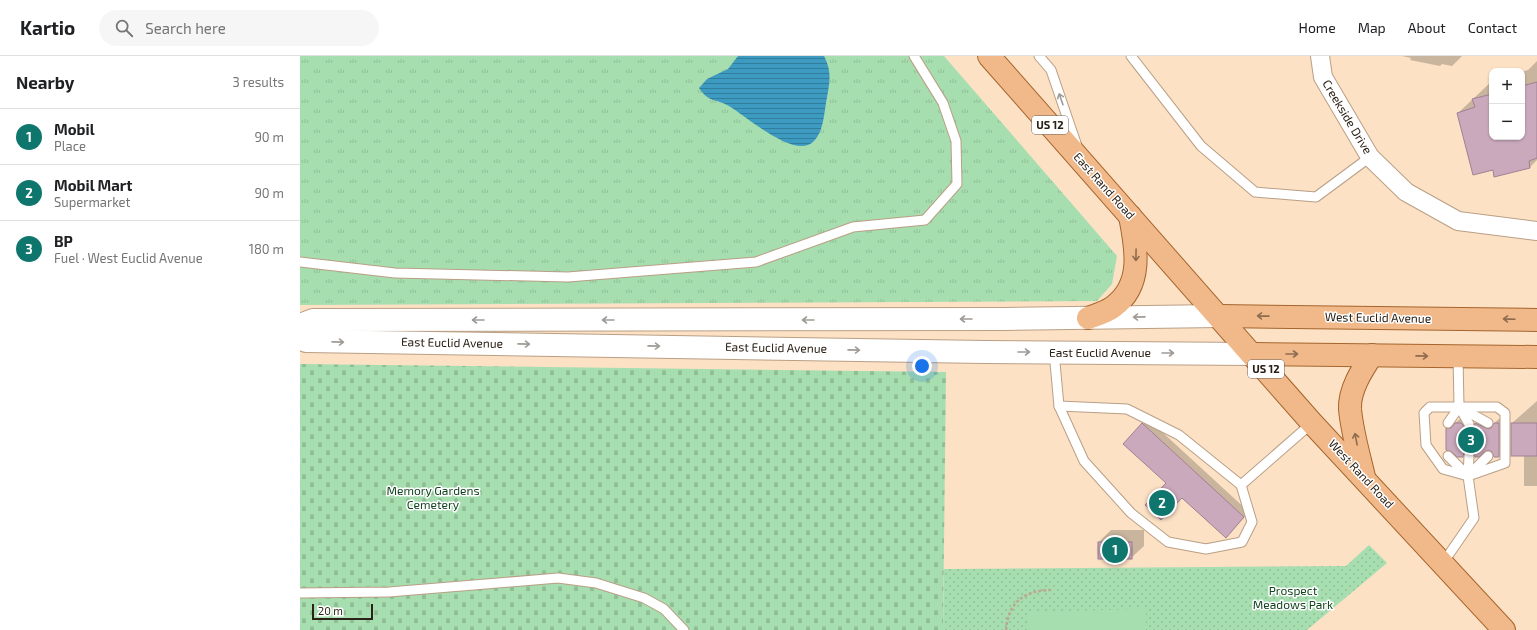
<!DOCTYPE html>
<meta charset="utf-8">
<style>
body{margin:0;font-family:"Exo 2",sans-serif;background:#f6f6f6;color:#202124}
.controls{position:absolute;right:12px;top:12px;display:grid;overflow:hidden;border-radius:8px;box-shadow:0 1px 3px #0004}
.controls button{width:36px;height:36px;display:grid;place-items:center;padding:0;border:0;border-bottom:1px solid #e0e0e0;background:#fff;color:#202124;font:20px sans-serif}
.scale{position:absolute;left:12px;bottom:10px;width:61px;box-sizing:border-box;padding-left:4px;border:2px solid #2b2116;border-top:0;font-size:11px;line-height:14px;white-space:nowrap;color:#2b2116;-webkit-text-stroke:3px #fff;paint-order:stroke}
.you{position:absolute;left:622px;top:310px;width:14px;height:14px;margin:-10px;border:3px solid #fff;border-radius:50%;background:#1a73e8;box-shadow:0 0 0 6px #1a73e833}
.badge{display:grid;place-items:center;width:26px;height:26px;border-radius:50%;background:#0f766e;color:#fff;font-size:13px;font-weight:700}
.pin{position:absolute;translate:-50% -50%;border:2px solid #fff;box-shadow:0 1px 4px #0006}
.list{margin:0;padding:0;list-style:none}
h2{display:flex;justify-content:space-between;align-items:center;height:52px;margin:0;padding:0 16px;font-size:17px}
h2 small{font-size:13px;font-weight:400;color:#757577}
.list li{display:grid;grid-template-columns:26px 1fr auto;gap:12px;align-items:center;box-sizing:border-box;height:56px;padding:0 16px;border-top:1px solid #e0e0e0}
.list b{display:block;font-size:15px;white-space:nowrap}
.list p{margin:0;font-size:13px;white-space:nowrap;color:#757577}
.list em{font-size:13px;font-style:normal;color:#757577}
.icon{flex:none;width:22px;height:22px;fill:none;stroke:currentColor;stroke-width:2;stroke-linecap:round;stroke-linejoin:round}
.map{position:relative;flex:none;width:1237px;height:574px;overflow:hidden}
header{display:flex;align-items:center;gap:24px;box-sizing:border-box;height:56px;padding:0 20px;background:#fff;border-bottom:1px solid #e0e0e0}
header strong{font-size:19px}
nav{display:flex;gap:22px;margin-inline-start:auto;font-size:14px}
.search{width:280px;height:36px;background:#f6f6f6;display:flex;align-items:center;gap:10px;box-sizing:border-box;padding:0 14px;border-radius:22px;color:#757577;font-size:15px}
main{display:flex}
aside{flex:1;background:#fff}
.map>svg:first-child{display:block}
.grass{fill:url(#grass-tufts)}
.cemetery{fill:url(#cemetery-stones)}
.park{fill:url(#park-dots)}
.pitch{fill:#a7deb0}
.water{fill:url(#water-rules)}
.shadow{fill:#0003}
.building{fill:#cba9bd;stroke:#a08093}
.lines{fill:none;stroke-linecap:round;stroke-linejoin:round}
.service-casing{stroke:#b99f85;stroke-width:11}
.minor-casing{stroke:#b99f85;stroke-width:20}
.secondary-casing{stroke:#b99f85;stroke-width:24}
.primary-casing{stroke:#a5652d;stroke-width:24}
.path{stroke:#bda790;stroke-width:2.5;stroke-dasharray:3 2;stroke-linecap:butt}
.service{stroke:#fff;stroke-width:9}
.minor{stroke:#fff;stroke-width:18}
.secondary{stroke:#fff;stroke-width:22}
.primary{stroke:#f1b889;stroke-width:22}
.oneway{stroke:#a09b96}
.oneway2{stroke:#8e6c50}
.labels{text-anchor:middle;stroke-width:3;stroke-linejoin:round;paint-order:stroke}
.shield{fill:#fff;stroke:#6b645c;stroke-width:1}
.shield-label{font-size:11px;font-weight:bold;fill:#2b2116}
.street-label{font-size:12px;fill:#2b2116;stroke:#fff}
.park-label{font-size:12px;fill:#12431f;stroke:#fff}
</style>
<header>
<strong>Kartio</strong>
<div class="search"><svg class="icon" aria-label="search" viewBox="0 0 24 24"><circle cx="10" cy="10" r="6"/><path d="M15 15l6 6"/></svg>Search here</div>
<nav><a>Home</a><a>Map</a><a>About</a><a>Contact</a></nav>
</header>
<main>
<aside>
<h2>Nearby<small>3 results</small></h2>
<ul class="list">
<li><span class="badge">1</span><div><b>Mobil</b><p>Place</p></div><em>90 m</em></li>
<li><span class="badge">2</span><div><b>Mobil Mart</b><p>Supermarket</p></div><em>90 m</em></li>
<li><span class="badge">3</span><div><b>BP</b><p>Fuel · West Euclid Avenue</p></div><em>180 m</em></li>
</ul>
</aside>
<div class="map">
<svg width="1237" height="574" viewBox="0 0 1237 574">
<defs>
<pattern id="grass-tufts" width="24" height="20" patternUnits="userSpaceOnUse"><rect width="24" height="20" fill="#a7deb0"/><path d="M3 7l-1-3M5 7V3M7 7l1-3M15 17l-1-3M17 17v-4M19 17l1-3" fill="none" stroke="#90be97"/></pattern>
<pattern id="cemetery-stones" width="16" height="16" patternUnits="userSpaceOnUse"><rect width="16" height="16" fill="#a7deb0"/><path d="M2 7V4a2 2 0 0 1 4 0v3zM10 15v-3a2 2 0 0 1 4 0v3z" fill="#90be97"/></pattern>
<pattern id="park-dots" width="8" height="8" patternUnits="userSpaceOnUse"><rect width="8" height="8" fill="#a7deb0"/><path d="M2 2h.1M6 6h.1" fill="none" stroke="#90be97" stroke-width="1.8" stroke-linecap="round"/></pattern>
<pattern id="water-rules" width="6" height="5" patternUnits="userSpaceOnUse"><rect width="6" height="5" fill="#3d9ac1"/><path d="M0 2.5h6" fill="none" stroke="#337d9c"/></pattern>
</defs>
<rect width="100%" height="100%" fill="#fce1c5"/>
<polygon class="grass" points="0,0 644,0 817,200 812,228 797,245 0,249"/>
<polygon class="cemetery" points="0,308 646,316 643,574 0,574"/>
<polygon class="park" points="1069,489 1087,507 1007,574 643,574 644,513 1046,510"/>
<polygon class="pitch" points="846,553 846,574 728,574 727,556"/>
<path class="water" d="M 438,0 L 524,0 C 533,17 529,29 526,47 C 524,59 523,76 514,85 C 496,105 446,60 429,50 C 415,42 409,47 399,32 L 407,23 L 428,13 Z"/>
<g class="shadow">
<polygon points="1102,0 1162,0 1152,10 1142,8 1140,10 1110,4 1111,2"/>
<polygon points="1237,5 1237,104 1230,111 1193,113 1158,57 1192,25 1192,81 1222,81 1222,16 1228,14"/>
<polygon points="1237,345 1237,430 1224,430 1224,399 1212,367"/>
<polygon points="848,363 949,456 926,481 867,427 843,368"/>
<polygon points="1160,363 1166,363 1170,369 1174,370 1180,363 1192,369 1199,363 1203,363 1203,396 1199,400 1189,393 1175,396 1169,393 1163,400 1147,373"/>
<polygon points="811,474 844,474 844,490 831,502 799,502 799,486"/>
</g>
<g class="building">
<polygon points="1237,26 1237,102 1229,105 1230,112 1194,121 1193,114 1173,119 1157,57 1175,51 1172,43 1192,38 1192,81 1222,81 1222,30"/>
<polygon points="842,367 944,461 926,482 882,442 861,464 845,449 866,427 823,388"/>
<polygon points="1155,367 1161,367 1166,373 1169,374 1174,371 1175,367 1188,373 1191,372 1194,367 1199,367 1199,401 1194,401 1192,396 1189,394 1184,396 1179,401 1175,401 1174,397 1169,394 1164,396 1163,401 1157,401 1152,396 1146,394 1146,372 1151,372"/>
<rect x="1211" y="367" width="26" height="33"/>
<rect x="798" y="486" width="34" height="17"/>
</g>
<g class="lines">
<g class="service-casing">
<g id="service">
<polyline points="739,0 751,14 777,90"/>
<polyline points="831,0 901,90 955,136 1016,141 1070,101"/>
<polyline points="0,206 95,217 268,221 456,206 553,171 625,164 657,128 656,85 643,47 614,0"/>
<polyline points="754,296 759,350 827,353 879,379 941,429 1012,367"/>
<polyline points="759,350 784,405 831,457 868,486 906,493 942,486 952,466 941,429"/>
<polyline points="1160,352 1169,368"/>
<polyline points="1148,367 1159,351"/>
<polyline points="1148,400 1167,419"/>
<polyline points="1171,417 1188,400"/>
<polyline points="1168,420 1143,413 1126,389 1124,357 1130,351 1159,351 1188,367"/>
<polyline points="1168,420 1169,400"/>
<polyline points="1143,507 1174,462 1168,420 1205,407 1205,357 1197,351 1159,351 1158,300"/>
<polyline points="0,537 89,536 258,522 296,527 344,542 364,553 384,574"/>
</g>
</g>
<g class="minor-casing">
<polyline id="minor" points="1020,0 1023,21 1070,101 1106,136 1158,165 1237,175"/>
</g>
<g class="secondary-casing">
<g id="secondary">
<polyline points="0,269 13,264 705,263 920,260"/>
<polyline points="0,282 6,285 685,296 953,298"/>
</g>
</g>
<g class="primary-casing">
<g id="primary">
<polyline points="689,0 1012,367 1204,574"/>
<polyline points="920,260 1237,264"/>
<path d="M 788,262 C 796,259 807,256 813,251 C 844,229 836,191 830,160"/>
<polyline points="953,298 1237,301"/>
<path d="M 1064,421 C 1059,399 1052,376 1050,353 C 1049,334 1062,314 1072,299"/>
</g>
</g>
<path class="path" d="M 706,574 C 708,546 725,534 752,534"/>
<use href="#service" class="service"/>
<use href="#minor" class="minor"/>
<use href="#secondary" class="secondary"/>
<use href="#primary" class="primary"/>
</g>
<defs><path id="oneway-shaft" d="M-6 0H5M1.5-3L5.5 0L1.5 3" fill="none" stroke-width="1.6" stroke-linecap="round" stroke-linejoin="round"/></defs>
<g class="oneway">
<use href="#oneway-shaft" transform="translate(761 43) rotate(-109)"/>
<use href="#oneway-shaft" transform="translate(839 261) rotate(179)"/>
<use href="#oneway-shaft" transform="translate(666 263) rotate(180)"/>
<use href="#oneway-shaft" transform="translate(178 264) rotate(180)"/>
<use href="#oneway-shaft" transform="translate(308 264) rotate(180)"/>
<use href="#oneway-shaft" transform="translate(508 264) rotate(180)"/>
<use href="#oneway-shaft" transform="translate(38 286) rotate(1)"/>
<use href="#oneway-shaft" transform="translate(224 288) rotate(1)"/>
<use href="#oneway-shaft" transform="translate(354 290) rotate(1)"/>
<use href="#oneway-shaft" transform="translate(554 294) rotate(1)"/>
<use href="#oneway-shaft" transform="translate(724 296)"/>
<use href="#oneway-shaft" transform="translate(868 297)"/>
</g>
<g class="oneway2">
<use href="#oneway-shaft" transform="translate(836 199) rotate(91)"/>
<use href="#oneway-shaft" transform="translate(963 260) rotate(-179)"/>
<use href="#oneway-shaft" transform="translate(1209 263) rotate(-178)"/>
<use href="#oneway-shaft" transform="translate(992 298)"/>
<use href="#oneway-shaft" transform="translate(1122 300) rotate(1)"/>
<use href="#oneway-shaft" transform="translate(1056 383) rotate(-101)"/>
</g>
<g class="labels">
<g class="shield">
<rect x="732" y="60" width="36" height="18" rx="3"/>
<rect x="948" y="304" width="36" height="18" rx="3"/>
</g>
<g class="shield-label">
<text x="750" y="73">US 12</text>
<text x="966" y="317">US 12</text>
</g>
<g class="street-label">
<text transform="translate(1047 61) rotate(59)" y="4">Creekside Drive</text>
<text transform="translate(804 130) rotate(48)" y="4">East Rand Road</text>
<text transform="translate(1078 262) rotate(1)" y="4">West Euclid Avenue</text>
<text transform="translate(152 287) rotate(1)" y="4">East Euclid Avenue</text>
<text transform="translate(476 292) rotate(1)" y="4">East Euclid Avenue</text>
<text x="800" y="301">East Euclid Avenue</text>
<text transform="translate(1061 418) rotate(47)" y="4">West Rand Road</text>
</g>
<g class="park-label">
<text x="133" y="439">Memory Gardens<tspan x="133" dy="14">Cemetery</tspan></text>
<text x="993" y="539">Prospect<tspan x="993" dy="14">Meadows Park</tspan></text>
</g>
</g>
</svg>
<div class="controls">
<button>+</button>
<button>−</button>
</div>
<div class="scale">20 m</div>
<div class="you"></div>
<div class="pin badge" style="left:815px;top:494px">1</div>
<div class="pin badge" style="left:862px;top:447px">2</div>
<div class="pin badge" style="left:1171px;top:384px">3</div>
</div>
</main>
